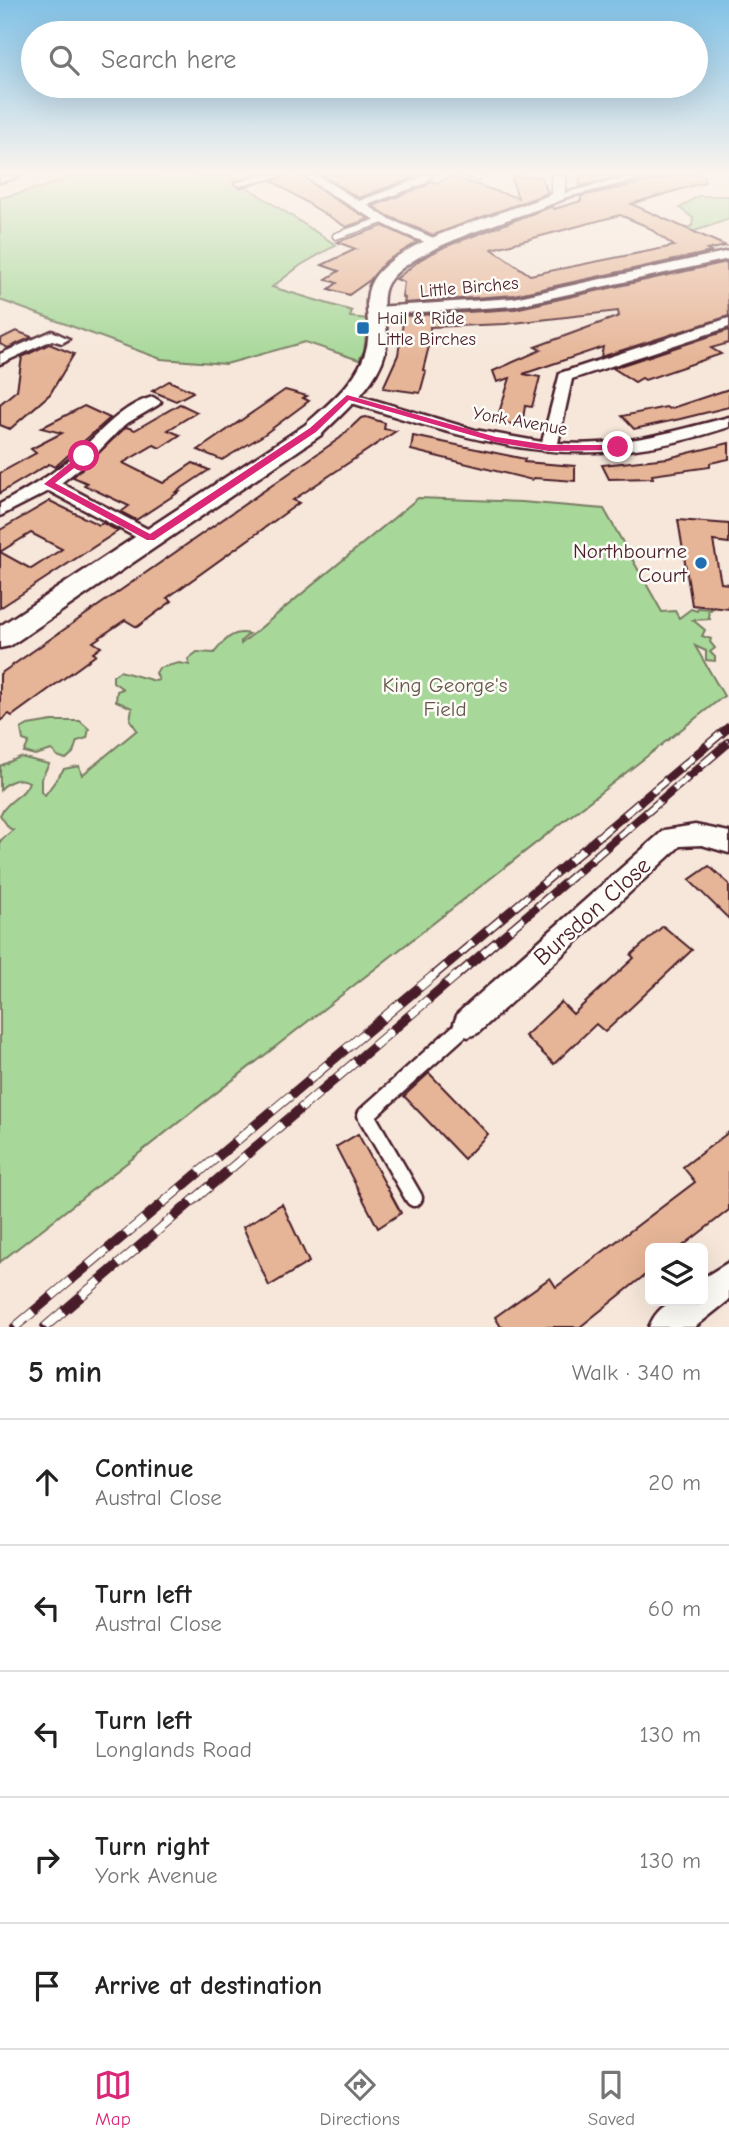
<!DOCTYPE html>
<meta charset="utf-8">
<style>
body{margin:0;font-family:"Comic Neue",sans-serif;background:#f6f6f6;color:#222}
.controls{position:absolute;right:21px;bottom:21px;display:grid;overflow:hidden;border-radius:10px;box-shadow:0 7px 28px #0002}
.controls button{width:63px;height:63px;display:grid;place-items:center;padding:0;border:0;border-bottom:2px solid #e0e0e0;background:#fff;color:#222;font:35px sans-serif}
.stop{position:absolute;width:21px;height:21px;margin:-16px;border:5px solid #db2777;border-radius:50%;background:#fff}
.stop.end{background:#db2777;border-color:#fff;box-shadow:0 2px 7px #0008}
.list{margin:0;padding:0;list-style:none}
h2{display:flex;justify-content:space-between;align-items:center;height:91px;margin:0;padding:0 28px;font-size:30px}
h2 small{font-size:23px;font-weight:400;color:#767676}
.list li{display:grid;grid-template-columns:46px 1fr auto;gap:21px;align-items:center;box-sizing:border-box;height:126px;padding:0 28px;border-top:2px solid #e0e0e0}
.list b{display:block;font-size:26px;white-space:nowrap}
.list p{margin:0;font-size:23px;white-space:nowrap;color:#767676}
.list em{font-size:23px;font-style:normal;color:#767676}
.icon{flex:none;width:38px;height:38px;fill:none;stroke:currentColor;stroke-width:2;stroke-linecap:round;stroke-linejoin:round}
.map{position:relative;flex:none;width:729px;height:1327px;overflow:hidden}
.search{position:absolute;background:#fff;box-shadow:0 7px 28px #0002;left:21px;right:21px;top:21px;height:77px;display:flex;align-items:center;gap:18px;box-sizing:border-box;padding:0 24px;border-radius:38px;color:#767676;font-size:26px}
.sheet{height:721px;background:#fff}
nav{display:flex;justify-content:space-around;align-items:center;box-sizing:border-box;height:98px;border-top:2px solid #e0e0e0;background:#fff;font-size:19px;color:#767676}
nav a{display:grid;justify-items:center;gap:4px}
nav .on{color:#db2777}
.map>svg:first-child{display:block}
.green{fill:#a7d899;stroke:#787c62;stroke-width:2}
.building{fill:#e6b597;stroke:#4a1f2b;stroke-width:2;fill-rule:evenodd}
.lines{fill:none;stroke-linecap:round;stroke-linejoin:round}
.service-far1-casing{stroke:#4a1f2b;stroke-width:9}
.service-casing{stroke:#4a1f2b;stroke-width:21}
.minor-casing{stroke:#4a1f2b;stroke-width:5}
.tertiary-casing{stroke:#4a1f2b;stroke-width:5}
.service-far1{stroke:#fdfcf7;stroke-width:6}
.service{stroke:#fdfcf7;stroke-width:16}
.minor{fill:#fdfcf7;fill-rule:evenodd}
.tertiary{fill:#fdfcf7;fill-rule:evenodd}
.rail-far1-casing{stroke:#4a1f2b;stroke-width:9}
.rail-casing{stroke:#4a1f2b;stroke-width:10}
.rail-far1{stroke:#fdfcf7;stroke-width:6;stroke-dasharray:18;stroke-linecap:butt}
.rail{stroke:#fdfcf7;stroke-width:8;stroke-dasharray:24;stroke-linecap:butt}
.route{fill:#db2777}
.poi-dot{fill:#1f6fb2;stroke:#fdfcf7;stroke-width:2.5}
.labels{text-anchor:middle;stroke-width:5;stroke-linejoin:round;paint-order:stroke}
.far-street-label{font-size:18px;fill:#4a1f2b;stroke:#fdfcf7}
.far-poi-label{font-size:18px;fill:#4a1f2b;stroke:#fdfcf7;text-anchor:start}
.poi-label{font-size:21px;fill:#4a1f2b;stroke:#fdfcf7;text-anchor:end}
.park-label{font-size:21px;fill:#66564c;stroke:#fdfcf7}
.near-street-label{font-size:24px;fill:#4a1f2b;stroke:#fdfcf7}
</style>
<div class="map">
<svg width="729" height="1327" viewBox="0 0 729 1327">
<rect width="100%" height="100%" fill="#f6e7da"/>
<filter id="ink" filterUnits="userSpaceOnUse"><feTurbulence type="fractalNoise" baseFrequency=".0143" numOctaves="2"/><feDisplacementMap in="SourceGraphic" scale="14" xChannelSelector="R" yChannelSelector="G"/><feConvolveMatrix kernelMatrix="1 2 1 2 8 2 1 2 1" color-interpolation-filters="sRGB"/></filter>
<g filter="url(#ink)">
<g class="green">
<polygon points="76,175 228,175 336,245 301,265 272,287 352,311 350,317 368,319 364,351 359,360 305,342 226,364 161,359 0,300 0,198 43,187"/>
<polygon points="698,196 729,196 729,219 684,235 676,231 692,226 693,218 680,208"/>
<path d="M 418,498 L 522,502 L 604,509 L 662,612 L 675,611 L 679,618 L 691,609 L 697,611 L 698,608 L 712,609 L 708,612 L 710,619 L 693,620 L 705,630 L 702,636 L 711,639 L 710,642 L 715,648 L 710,652 L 715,657 L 715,661 L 706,660 L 706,651 L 695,646 L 724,696 L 0,1262 L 0,841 L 13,830 L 9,828 L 0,815 C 9,798 24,797 29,782 C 19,776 7,782 0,790 L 0,766 L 20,757 L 49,764 L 41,779 L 41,792 L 45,795 L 64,769 L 79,766 L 82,775 L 137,730 L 130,720 L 132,708 L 116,701 L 117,691 L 123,689 L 113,682 L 113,676 L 120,671 L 155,681 L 159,680 L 156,673 L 159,668 L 179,663 L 190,665 L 188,659 L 197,652 L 214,653 C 223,642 233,629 249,634 L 241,641 L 241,644 Z"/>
<polygon points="52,721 80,721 89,729 87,738 77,741 73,753 66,759 57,756 52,750 35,755 24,752 29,742 23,740 21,729 28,725"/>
</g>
<g class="building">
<polygon points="287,175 301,175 329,196 369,219 346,227 272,181"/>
<polygon points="322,175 405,175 415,177 359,198"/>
<polygon points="579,175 614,175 615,178 580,186"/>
<path d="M 680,175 L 703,175 L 705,182 L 631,204 L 726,246 L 707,250 L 711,252 L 514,295 L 404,303 L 405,298 L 402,297 L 404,282 L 396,279 L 421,259 L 444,247 L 553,206 L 554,209 L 581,201 L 581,196 ZM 620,215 L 646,226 L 674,246 L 530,275 L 492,249 Z"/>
<polygon points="541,176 548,193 433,235 388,216 373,206 427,185 431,181 436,183 452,177 518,198 511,177"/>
<polygon points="383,226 418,242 386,261 370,280 349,295 329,289 337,283 326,279 339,271 322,265 356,249 337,242"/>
<polygon points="727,262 729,316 601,357 603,347 523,374 540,377 532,407 525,406 522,425 496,422 510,378 497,382 493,371 541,350 535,347 619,316 618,311 505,324 430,327 430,342 423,370 426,371 420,393 383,388 398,355 404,316 515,309"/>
<polygon points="729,330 729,343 711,348 721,354 645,380 642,378 635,382 613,368"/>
<polygon points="16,331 32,337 8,348 0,344 0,339"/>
<polygon points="49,344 74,354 50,394 10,429 0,425 0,404 17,390 22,357"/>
<polygon points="169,381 192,391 193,392 176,401 152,391"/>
<polygon points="729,389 729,407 680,419 634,429 622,416 666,407 669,409"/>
<polygon points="285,390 307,396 303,398 309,401 262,436 222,460 198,450"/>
<polygon points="180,404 197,412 168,430 180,435 160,448 154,445 123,463 163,483 193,463 209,470 176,492 179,492 136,520 121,512 129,506 84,485 87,483 73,477 126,427 135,430"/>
<polygon points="84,406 110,418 55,467 49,464 0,493 0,473 36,453 31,449 62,433 41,428"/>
<polygon points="366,417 385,423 384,429 396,431 293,500 299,503 167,598 172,601 137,627 125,620 93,642 101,647 93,653 96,655 12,716 9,714 0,721 0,674 340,438 361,418"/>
<polygon points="413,436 525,459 524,462 575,466 575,481 534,478 532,480 411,450"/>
<polygon points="729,443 729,459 710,463 710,467 652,475 653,478 609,479 602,465 668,458"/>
<path d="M 50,501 L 99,525 L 103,523 L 118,531 L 0,608 L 0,530 ZM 31,533 L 62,549 L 31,569 L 0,552 Z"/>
<polygon points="678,520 729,524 729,543 713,541 721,583 729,584 729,609 692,605"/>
<polygon points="709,866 729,884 729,919 689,880"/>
<polygon points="663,926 692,950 605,1032 596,1024 554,1064 525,1036 561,1002 573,1014 634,958 631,955"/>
<polygon points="429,1073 488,1134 464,1159 404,1096"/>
<polygon points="729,1132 729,1210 680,1248 650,1248 650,1271 580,1327 501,1327 495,1317 550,1278 556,1287 695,1182 683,1167"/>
<polygon points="358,1134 401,1213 378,1228 336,1147"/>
<polygon points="282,1204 309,1262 269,1286 243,1227"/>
</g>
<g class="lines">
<g class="service-far1-casing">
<g id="service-far1">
<polyline points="468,175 477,178"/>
<polyline points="336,236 383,220"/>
</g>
</g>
<g class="service-casing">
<polyline id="service" points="414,1198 366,1115 466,1025"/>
</g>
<g class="minor-casing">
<g id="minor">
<polygon points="19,175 18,177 0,182 0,176"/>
<polygon points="263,175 285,175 240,186 235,183"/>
<path d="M 304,175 L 317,175 L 359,201 L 418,179 L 421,175 L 432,175 L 426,183 L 367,205 L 387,218 L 445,243 C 429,255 320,190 304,175 Z"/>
<polygon points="636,175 656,175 559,199 553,196"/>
<polygon points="729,251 729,259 514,306 376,315 369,311 376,307 514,298"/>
<path d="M 729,318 L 729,327 L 572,379 L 558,443 C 624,447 667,433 729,417 L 729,427 C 579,477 486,445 342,400 L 339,397 L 347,392 L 475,430 L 542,442 L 560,373 Z"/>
<polygon points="52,331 69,339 62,343 52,340 0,364 0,354"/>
<path d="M 153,397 L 161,402 L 158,405 L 124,425 L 90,460 L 61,483 L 157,534 L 160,538 L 157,542 L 145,542 L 49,491 L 0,516 L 0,504 C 28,489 54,474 78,452 C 101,432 122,405 153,397 Z"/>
<polygon points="695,825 729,832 729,853 702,845 680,846 478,1033 468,1037 458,1033 454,1023 458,1013 664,830"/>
<path d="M 729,1262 L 729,1300 L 695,1327 L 649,1327 C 661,1299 676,1301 703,1301 L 703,1278 Z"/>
</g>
</g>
<g class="tertiary-casing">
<path id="tertiary" d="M 552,175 L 566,175 L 564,199 C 523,217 411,246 388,283 C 378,300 388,323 387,341 C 384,380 346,409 321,435 L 10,646 L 0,648 L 0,626 L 305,425 C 329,403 360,380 367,346 C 372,323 360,299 374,278 C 402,237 505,214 552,194 Z"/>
</g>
<use href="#service-far1" class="service-far1"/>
<use href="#service" class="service"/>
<use href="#minor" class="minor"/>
<use href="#tertiary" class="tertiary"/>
<g class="rail-far1-casing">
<g id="rail-far1">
<polyline points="432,977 729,727"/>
<polyline points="455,977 729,742"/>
</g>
</g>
<g class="rail-casing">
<g id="rail">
<polyline points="15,1327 434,975"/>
<polyline points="45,1327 457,975"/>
</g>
</g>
<use href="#rail-far1" class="rail-far1"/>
<use href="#rail" class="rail"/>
</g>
</g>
<linearGradient id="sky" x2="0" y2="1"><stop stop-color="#81c1e6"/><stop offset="0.48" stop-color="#fbf4ee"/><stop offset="1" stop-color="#fbf4ee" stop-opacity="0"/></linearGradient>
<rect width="729" height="361" fill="url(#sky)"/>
<polygon class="route" points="347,395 496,437 549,445 618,445 623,447 618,450 549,451 495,442 349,400 316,432 154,540 147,540 44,484 81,454 87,454 87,458 55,483 150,534 310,428"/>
<g class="poi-dot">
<rect x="356" y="321" width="14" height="14" rx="3.5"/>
<circle cx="701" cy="563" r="7"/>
</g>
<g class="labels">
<g class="far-street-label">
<text transform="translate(469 287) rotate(-5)" y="6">Little Birches</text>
<text transform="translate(520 421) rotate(10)" y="6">York Avenue</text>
</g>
<g class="far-poi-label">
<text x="377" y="324">Hail &amp; Ride<tspan x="377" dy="21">Little Birches</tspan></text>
</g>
<g class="poi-label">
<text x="687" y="558">Northbourne<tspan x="687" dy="24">Court</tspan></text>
</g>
<g class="park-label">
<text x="445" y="692">King George's<tspan x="445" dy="24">Field</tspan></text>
</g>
<g class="near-street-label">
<text transform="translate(592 911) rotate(-42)" y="8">Bursdon Close</text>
</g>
</g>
</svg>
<div class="controls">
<button><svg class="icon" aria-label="layers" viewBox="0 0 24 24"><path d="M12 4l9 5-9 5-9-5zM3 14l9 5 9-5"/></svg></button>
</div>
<div class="stop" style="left:84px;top:456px"></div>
<div class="stop end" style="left:618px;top:447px"></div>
<div class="search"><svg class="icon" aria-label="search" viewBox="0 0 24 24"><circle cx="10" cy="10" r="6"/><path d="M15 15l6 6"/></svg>Search here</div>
</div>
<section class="sheet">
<h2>5 min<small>Walk · 340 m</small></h2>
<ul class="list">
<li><svg class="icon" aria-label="ahead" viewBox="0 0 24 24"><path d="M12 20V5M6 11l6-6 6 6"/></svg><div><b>Continue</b><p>Austral Close</p></div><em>20 m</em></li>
<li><svg class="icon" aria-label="left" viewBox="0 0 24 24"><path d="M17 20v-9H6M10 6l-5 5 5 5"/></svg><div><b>Turn left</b><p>Austral Close</p></div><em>60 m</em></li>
<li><svg class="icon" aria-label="left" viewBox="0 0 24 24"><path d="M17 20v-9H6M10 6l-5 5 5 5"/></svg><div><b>Turn left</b><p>Longlands Road</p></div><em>130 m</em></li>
<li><svg class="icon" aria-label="right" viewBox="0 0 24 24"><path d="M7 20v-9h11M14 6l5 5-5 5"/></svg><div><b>Turn right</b><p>York Avenue</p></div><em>130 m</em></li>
<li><svg class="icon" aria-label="arrive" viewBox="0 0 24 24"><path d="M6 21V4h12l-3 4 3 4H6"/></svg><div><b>Arrive at destination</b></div></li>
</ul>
</section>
<nav>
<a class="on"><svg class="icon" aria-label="map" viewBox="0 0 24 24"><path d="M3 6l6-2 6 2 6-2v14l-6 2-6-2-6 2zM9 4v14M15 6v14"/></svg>Map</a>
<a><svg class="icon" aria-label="directions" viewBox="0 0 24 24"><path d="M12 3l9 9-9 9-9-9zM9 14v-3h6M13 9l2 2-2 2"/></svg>Directions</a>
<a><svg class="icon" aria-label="saved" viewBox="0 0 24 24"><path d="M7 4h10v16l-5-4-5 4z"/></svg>Saved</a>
</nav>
